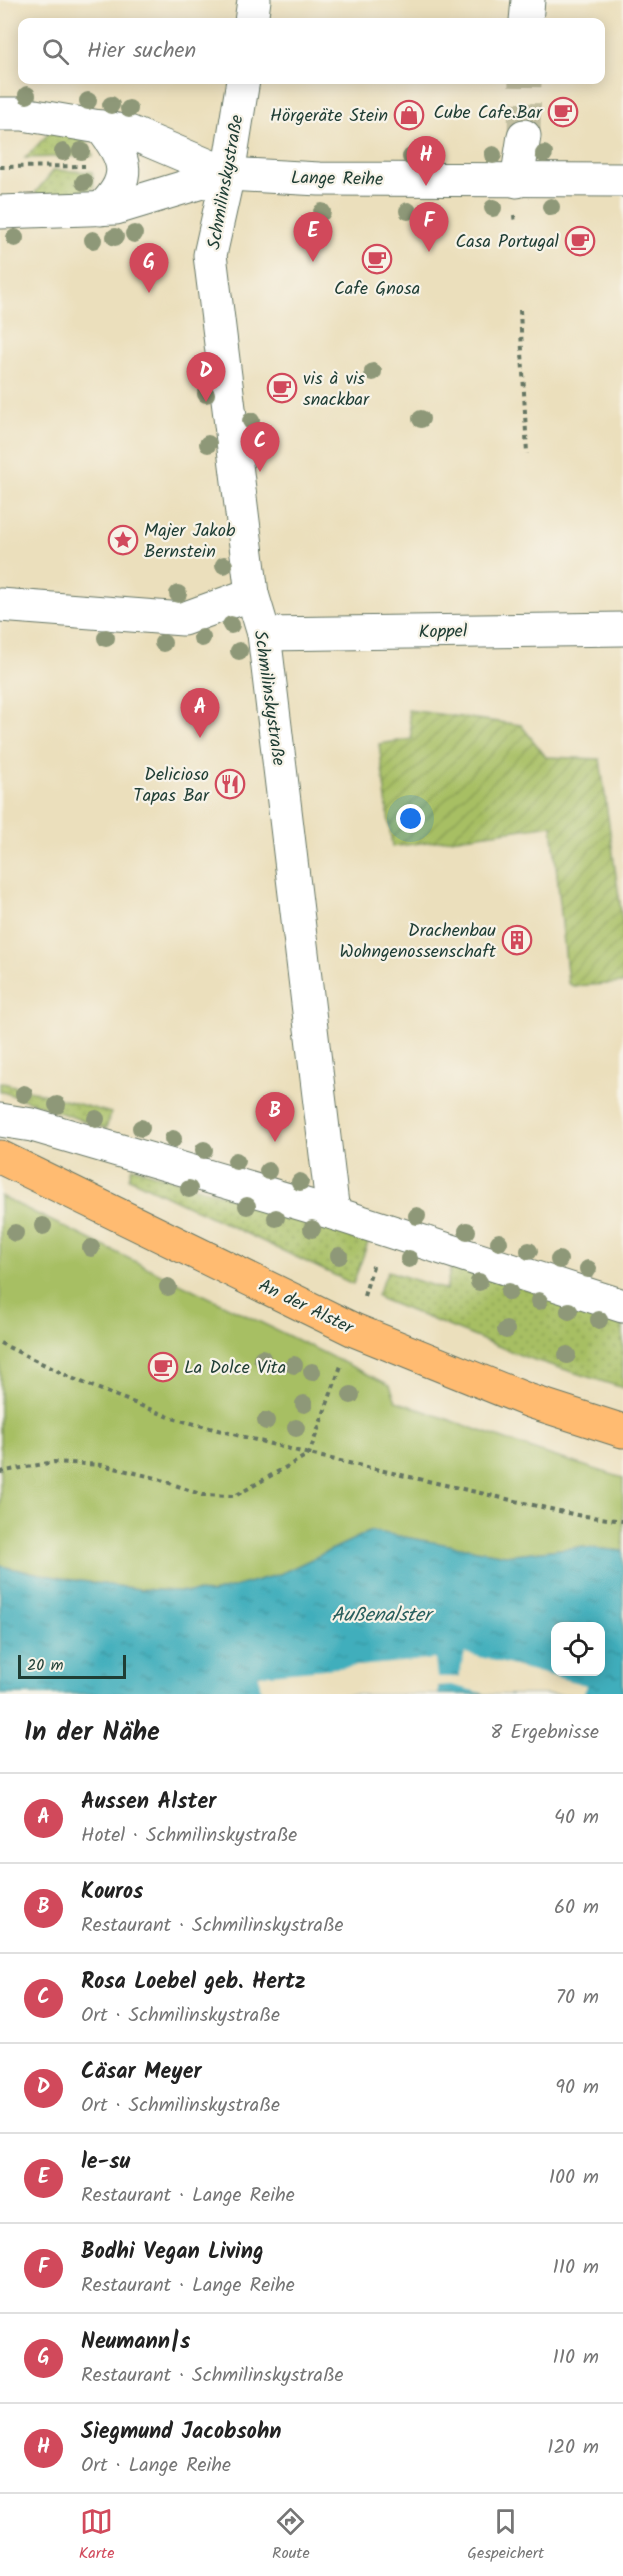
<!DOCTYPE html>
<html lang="de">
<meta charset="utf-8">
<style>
body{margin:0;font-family:Kalam,sans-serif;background:#f2f2f2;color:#222}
.controls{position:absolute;right:18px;bottom:18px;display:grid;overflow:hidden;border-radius:12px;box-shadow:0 3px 15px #0003}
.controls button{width:54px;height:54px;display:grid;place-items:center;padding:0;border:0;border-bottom:2px solid #e0e0e0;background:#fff;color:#222;font:30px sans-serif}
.scale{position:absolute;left:18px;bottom:15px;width:108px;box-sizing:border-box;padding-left:6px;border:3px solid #1f3d34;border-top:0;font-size:16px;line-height:21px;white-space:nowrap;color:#1f3d34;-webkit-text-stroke:4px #f7f3e8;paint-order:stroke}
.you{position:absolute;left:411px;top:819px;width:21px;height:21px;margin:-15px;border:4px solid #fff;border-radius:50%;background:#1a73e8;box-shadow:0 0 0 9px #1a73e833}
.badge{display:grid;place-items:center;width:39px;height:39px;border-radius:50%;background:#d1495b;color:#fff;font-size:20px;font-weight:700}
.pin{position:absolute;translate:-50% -50px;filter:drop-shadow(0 2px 3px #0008)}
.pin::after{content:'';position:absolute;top:32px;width:21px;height:18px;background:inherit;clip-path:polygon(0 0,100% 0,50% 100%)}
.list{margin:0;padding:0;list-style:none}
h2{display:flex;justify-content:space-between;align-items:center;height:78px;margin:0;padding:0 24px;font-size:26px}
h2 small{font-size:20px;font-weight:400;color:#767676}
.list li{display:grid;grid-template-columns:39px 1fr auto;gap:18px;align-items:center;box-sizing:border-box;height:90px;padding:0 24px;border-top:2px solid #e0e0e0}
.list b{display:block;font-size:22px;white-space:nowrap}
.list p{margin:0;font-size:20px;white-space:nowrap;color:#767676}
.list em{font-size:20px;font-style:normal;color:#767676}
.icon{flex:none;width:33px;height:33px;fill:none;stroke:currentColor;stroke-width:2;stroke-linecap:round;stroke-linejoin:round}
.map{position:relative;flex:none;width:623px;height:1694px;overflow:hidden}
.search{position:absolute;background:#fff;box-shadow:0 3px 15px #0003;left:18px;right:18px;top:18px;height:66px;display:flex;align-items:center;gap:15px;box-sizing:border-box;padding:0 21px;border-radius:12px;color:#767676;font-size:22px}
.sheet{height:798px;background:#fff}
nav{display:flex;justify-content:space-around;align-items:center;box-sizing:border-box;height:84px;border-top:2px solid #e0e0e0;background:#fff;font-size:16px;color:#767676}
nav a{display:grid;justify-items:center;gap:3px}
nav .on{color:#d1495b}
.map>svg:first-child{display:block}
.grass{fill:url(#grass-dots);stroke:#637e4c;stroke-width:1.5}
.park{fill:#a7bf64;stroke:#637e4c;stroke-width:1.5}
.garden{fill:url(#garden-furrows);stroke:#637e4c;stroke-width:1.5}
.water{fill:url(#water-ripples);stroke:#2f7678;stroke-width:1.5;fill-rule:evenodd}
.pier{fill:#ebdfbc}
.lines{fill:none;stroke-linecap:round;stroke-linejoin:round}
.minor-tunnel{stroke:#c2bfa1;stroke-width:33;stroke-dasharray:33 16;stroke-linecap:butt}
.minor-casing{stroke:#667664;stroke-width:35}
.major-casing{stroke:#667664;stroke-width:35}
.path{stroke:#667664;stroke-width:4;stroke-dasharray:4.5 4.5;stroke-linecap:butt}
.minor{stroke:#fff;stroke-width:33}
.major{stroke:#ffbb71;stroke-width:33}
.tree{fill:#8e9878}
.labels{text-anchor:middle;stroke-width:4.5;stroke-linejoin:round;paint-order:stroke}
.poi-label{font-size:18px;fill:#1f3d34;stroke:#f7f3e8;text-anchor:end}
.street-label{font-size:18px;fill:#1f3d34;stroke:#f7f3e8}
.water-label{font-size:20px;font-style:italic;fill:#295f5d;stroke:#f7f3e8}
</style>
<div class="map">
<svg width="623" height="1694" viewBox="0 0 623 1694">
<defs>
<pattern id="grass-dots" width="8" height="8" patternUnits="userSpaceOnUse" patternTransform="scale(1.5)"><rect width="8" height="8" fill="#a7bf64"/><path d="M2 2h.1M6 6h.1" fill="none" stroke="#879c53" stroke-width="1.8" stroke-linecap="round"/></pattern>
<pattern id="garden-furrows" width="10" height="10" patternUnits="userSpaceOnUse" patternTransform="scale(1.5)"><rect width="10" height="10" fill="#a7bf64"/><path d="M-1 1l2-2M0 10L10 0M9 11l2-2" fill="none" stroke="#879c53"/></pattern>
<pattern id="water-ripples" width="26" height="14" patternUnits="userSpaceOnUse" patternTransform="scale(1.5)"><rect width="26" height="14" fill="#3faebc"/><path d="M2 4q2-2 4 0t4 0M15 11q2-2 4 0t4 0" fill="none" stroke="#348f9a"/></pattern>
</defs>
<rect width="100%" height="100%" fill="#f7f3e8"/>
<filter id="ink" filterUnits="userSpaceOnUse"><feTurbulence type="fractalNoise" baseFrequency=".0167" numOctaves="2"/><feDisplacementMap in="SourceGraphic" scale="12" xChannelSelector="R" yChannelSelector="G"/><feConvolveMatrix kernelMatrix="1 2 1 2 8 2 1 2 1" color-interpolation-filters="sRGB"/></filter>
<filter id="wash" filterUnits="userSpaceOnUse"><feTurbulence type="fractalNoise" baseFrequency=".008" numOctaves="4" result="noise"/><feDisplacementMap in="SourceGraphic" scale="24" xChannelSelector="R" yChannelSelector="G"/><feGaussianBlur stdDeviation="1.35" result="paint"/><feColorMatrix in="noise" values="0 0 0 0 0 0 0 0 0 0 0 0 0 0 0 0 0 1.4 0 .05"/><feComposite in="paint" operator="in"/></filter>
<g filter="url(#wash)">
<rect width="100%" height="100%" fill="#ebdfbc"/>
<g class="grass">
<path d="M 52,130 C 72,134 88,133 93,156 L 25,158 Z"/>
<polygon points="54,170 92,172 94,187 80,198 48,203 35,193"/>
<polygon points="0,1082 111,1113 106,1129 0,1091"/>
<polygon points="132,1167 369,1240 353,1284 129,1178"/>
<polygon points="451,1266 623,1319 623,1388 525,1357 381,1299 377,1295 388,1271 446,1290"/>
</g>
<polygon class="park" points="0,1196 390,1385 396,1401 540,1452 623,1478 623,1551 580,1547 505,1555 371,1531 280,1574 212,1593 139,1589 66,1579 0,1566"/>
<polygon class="garden" points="408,710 521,725 546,757 600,759 623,926 623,983 573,986 568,983 552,825 392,847 379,744 412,739"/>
<path class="water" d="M 371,1531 L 505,1555 L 580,1547 L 623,1551 L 623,1694 L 0,1694 L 0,1566 L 66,1579 L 139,1589 L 212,1593 L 280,1574 ZM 556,1626 L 600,1626 L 600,1672 L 556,1672 Z"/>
<polygon class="pier" points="465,1653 586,1685 584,1694 486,1694 451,1685 438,1686 438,1694 261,1694 259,1675 435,1659 437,1677 459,1677"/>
</g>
<g filter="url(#ink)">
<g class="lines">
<polyline class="minor-tunnel" points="524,136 525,80"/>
<g class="minor-casing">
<g id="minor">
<polyline points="526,21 528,0"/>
<polyline points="251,22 254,0"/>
<polyline points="243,80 228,174 210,255 252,594 264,634 333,1213"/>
<polyline points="0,114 23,114 129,132 228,174 319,179 623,180"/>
<polyline points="517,181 524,136"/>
<path d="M 101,209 C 133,178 127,160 101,127"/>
<polyline points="0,212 116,208 228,174"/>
<polyline points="0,605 183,619 252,594"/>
<polyline points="264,634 623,629"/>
<polyline points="0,1120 32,1125 333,1213 623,1306"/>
</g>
</g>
<g class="major-casing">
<polyline id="major" points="0,1157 354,1330 530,1401 623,1431"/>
</g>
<g class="path">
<polyline points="0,167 85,166"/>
<polyline points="514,215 515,224"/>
<polyline points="520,310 527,454"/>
<polyline points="364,1296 374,1263"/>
<polyline points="0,1343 74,1379 172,1418 309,1454 577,1515 623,1521"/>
<polyline points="0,1472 54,1462 102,1465 156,1478 202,1495 235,1496 309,1454 342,1363"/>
</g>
<use href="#minor" class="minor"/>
<use href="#major" class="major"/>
</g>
<g class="tree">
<circle cx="27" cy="95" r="9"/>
<circle cx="88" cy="101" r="9"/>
<circle cx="111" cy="105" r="9"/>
<circle cx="129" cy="109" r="9"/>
<circle cx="81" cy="151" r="9"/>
<circle cx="63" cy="152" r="9"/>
<circle cx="544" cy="154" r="9"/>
<circle cx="493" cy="155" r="9"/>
<circle cx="411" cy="157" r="9"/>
<circle cx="84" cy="182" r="9"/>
<circle cx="551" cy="207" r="9"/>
<circle cx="493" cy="208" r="9"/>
<circle cx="408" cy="211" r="9"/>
<circle cx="322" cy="212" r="9"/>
<circle cx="134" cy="234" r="9"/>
<circle cx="115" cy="237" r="9"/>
<circle cx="15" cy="238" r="9"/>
<circle cx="93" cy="240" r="9"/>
<circle cx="202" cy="371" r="9"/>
<circle cx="373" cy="372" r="9"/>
<circle cx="206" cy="394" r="9"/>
<circle cx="421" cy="419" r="9"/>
<circle cx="251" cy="421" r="9"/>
<circle cx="208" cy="444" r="9"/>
<circle cx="224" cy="565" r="9"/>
<circle cx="178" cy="594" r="9"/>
<circle cx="231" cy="625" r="9"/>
<circle cx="106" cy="638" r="9"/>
<circle cx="202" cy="638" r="9"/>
<circle cx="163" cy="643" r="9"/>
<circle cx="239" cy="651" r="9"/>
<circle cx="24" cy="1094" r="9"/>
<circle cx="57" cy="1105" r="9"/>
<circle cx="96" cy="1119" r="9"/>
<circle cx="141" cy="1128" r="9"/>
<circle cx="173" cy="1139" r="9"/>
<circle cx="204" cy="1150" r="9"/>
<circle cx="236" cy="1161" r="9"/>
<circle cx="268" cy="1171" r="9"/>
<circle cx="300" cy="1182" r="9"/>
<circle cx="189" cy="1189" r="9"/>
<circle cx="247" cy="1206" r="9"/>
<circle cx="417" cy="1216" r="9"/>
<circle cx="276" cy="1218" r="9"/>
<circle cx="43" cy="1226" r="9"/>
<circle cx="312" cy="1229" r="9"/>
<circle cx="467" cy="1231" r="9"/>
<circle cx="15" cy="1233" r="9"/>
<circle cx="499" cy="1242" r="9"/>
<circle cx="91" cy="1248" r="9"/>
<circle cx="529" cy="1251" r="9"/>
<circle cx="339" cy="1256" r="9"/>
<circle cx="409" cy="1259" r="9"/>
<circle cx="559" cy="1260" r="9"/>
<circle cx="588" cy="1269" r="9"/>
<circle cx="479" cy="1282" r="9"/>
<circle cx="168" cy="1287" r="9"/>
<circle cx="509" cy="1292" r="9"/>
<circle cx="539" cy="1301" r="9"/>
<circle cx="569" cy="1311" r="9"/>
<circle cx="599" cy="1320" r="9"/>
<circle cx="506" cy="1330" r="9"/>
<circle cx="567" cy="1355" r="9"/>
<circle cx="262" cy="1358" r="9"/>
<circle cx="294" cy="1365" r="9"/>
<circle cx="312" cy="1372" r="9"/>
<circle cx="351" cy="1395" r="9"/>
<circle cx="304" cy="1404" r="9"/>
<circle cx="266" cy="1421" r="9"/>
<circle cx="296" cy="1428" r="9"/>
</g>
</g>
<defs>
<g id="cafe-ring" transform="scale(1.5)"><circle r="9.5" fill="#f7f3e8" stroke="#d1495b" stroke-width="1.5"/><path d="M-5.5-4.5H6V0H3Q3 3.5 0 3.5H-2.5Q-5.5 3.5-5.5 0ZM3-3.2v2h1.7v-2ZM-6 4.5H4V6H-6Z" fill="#d1495b"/></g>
<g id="shop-ring" transform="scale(1.5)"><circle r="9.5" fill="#f7f3e8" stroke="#d1495b" stroke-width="1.5"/><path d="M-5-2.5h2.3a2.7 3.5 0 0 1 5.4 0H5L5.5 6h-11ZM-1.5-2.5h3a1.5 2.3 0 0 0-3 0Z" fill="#d1495b"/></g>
<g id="sight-ring" transform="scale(1.5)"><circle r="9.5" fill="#f7f3e8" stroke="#d1495b" stroke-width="1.5"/><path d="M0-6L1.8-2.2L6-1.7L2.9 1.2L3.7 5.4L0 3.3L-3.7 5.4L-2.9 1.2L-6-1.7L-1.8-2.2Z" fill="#d1495b"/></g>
<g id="restaurant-ring" transform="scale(1.5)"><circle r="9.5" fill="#f7f3e8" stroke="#d1495b" stroke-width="1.5"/><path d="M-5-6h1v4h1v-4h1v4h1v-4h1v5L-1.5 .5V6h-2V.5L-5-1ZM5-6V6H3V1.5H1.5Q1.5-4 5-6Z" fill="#d1495b"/></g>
<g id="building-ring" transform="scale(1.5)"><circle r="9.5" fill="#f7f3e8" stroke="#d1495b" stroke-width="1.5"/><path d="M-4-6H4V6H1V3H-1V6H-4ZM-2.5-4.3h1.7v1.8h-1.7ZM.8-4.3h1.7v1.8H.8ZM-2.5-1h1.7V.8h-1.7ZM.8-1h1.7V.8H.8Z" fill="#d1495b"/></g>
</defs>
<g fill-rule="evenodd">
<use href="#cafe-ring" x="563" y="112"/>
<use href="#shop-ring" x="409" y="115"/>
<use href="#cafe-ring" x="580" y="241"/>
<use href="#cafe-ring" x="377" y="259"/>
<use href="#cafe-ring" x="282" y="388"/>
<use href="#sight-ring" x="123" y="540"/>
<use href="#restaurant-ring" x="230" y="784"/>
<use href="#building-ring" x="517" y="940"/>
<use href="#cafe-ring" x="163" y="1367"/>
</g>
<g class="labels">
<g class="poi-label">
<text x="542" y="118">Cube Cafe.Bar</text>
<text x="388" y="121">Hörgeräte Stein</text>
<text x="559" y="247">Casa Portugal</text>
<text x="377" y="294" text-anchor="middle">Cafe Gnosa</text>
<text x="303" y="384" text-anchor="start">vis à vis<tspan x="303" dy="21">snackbar</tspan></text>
<text x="144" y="536" text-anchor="start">Majer Jakob<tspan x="144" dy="21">Bernstein</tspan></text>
<text x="209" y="780">Delicioso<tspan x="209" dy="21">Tapas Bar</tspan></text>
<text x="496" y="936">Drachenbau<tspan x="496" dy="21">Wohngenossenschaft</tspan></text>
<text x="184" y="1373" text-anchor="start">La Dolce Vita</text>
</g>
<g class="street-label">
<text transform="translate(337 178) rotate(1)" y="6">Lange Reihe</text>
<text transform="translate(225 182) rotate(-80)" y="6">Schmilinskystraße</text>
<text transform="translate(443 631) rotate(-1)" y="6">Koppel</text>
<text transform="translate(270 698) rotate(82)" y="6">Schmilinskystraße</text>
<text transform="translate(306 1306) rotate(26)" y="6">An der Alster</text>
</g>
<g class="water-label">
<text x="381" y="1621">Außenalster</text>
</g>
</g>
</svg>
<div class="controls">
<button><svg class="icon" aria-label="locate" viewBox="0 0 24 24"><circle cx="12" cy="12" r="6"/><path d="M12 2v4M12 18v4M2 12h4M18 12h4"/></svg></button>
</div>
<div class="scale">20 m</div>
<div class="you"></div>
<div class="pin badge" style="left:200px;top:738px">A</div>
<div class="pin badge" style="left:275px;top:1142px">B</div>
<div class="pin badge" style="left:260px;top:472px">C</div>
<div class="pin badge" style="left:206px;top:402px">D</div>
<div class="pin badge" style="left:313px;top:262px">E</div>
<div class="pin badge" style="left:429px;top:252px">F</div>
<div class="pin badge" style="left:149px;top:293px">G</div>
<div class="pin badge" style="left:426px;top:186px">H</div>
<div class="search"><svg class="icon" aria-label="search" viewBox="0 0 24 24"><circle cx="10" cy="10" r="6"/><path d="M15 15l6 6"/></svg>Hier suchen</div>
</div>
<section class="sheet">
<h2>In der Nähe<small>8 Ergebnisse</small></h2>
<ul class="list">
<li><span class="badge">A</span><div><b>Aussen Alster</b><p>Hotel · Schmilinskystraße</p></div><em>40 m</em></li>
<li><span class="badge">B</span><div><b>Kouros</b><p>Restaurant · Schmilinskystraße</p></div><em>60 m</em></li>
<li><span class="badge">C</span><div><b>Rosa Loebel geb. Hertz</b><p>Ort · Schmilinskystraße</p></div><em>70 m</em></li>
<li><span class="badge">D</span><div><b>Cäsar Meyer</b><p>Ort · Schmilinskystraße</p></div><em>90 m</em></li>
<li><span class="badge">E</span><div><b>le-su</b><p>Restaurant · Lange Reihe</p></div><em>100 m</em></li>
<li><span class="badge">F</span><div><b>Bodhi Vegan Living</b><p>Restaurant · Lange Reihe</p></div><em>110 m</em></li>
<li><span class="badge">G</span><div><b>Neumann|s</b><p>Restaurant · Schmilinskystraße</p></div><em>110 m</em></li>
<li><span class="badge">H</span><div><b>Siegmund Jacobsohn</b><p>Ort · Lange Reihe</p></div><em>120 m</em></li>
</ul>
</section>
<nav>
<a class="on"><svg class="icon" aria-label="map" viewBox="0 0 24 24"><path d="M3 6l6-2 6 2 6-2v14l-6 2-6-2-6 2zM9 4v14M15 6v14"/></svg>Karte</a>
<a><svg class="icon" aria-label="directions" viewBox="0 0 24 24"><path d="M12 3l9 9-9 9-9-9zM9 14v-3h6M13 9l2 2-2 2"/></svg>Route</a>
<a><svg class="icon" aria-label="saved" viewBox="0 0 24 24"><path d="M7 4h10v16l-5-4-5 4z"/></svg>Gespeichert</a>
</nav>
